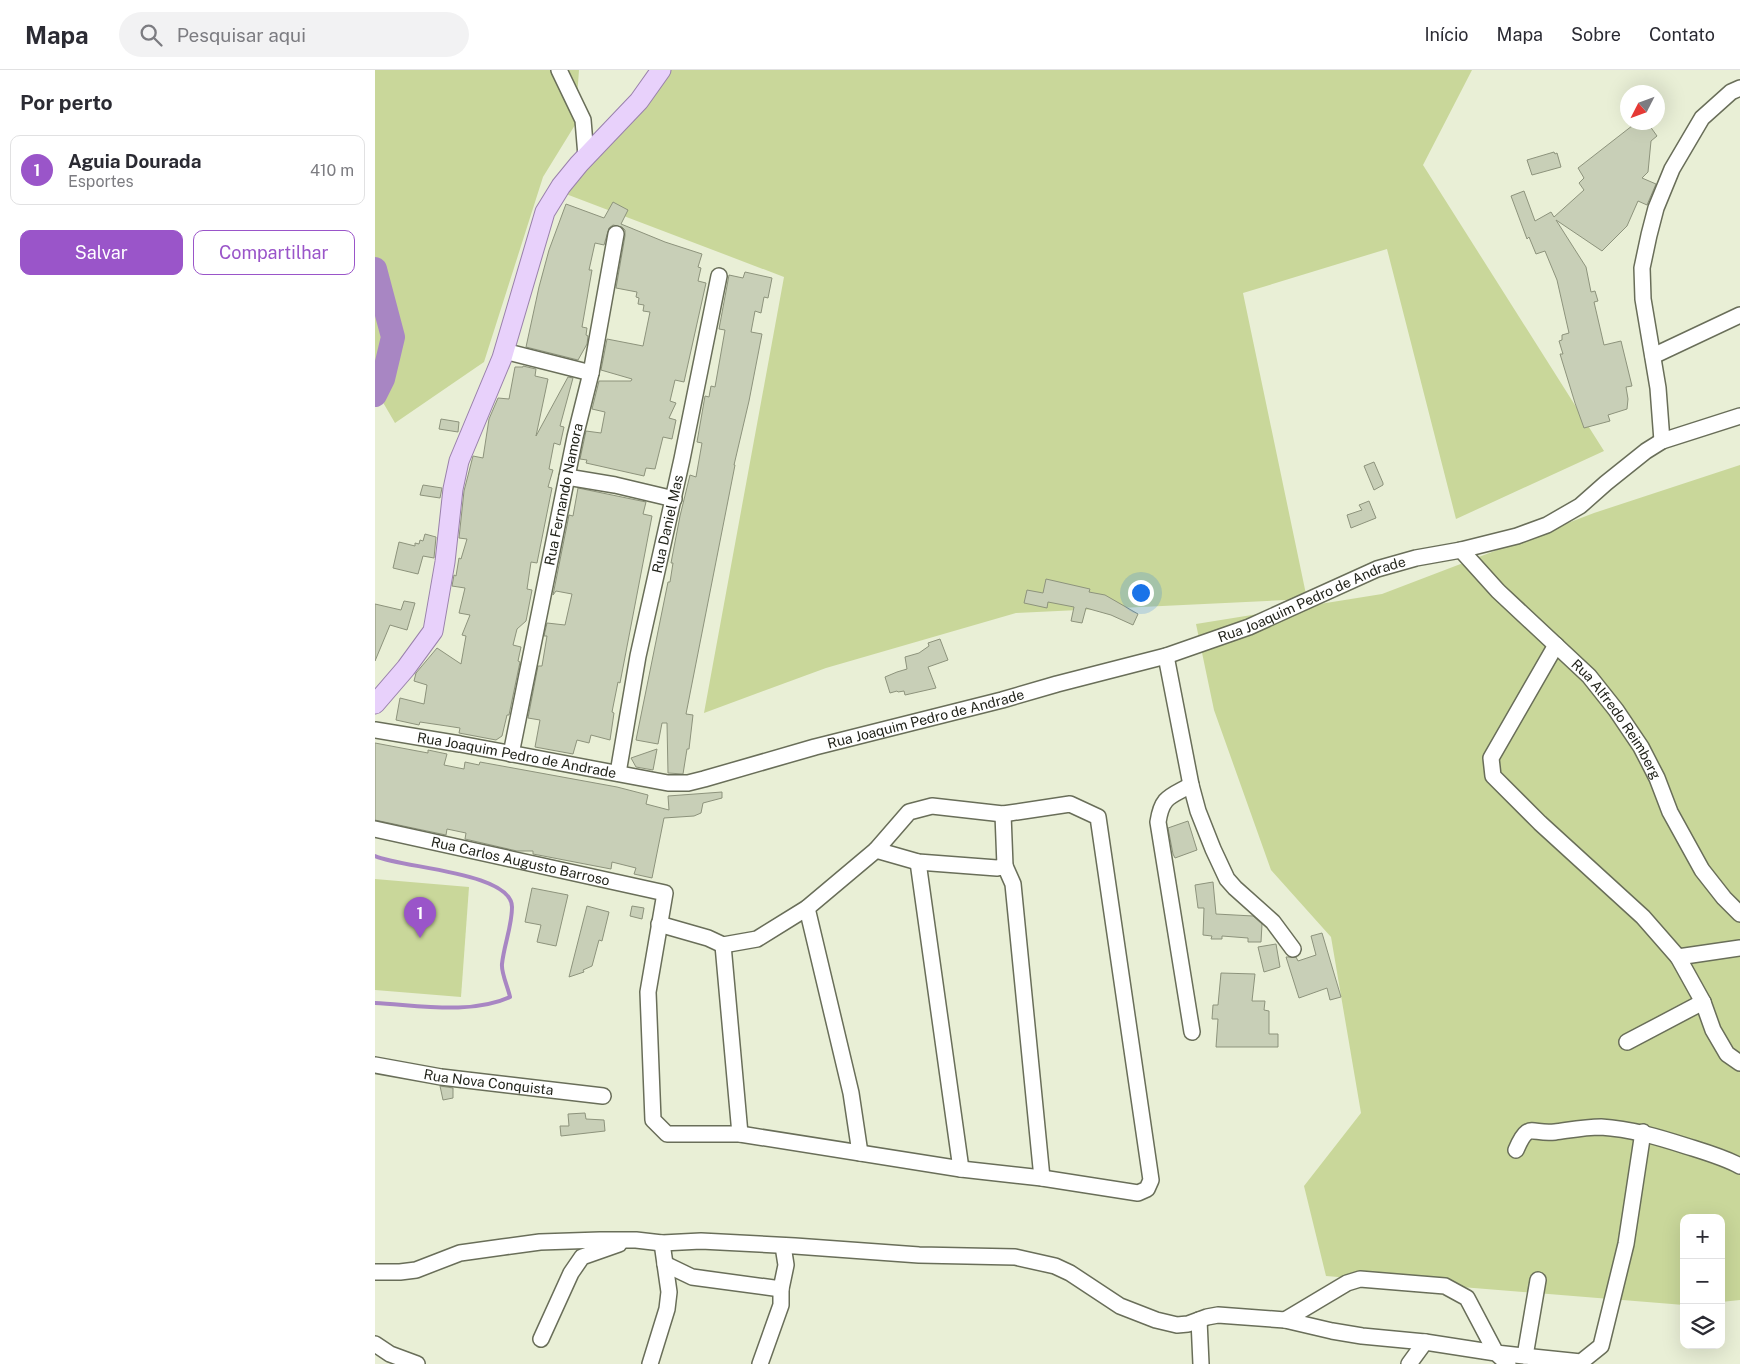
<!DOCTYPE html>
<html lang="pt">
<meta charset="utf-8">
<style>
body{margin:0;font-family:"Public Sans",sans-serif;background:#f2f2f3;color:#2b2b33}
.controls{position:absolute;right:15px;bottom:15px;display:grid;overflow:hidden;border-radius:10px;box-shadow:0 5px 20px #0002}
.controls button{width:45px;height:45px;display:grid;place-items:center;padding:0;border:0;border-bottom:1px solid #e1e1e2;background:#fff;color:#2b2b33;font:25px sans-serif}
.compass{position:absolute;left:1245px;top:15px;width:45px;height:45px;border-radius:50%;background:#fff;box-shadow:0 5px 20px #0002;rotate:228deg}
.you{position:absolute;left:765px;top:522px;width:18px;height:18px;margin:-12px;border:4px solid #fff;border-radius:50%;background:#1a73e8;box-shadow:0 0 0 8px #1a73e833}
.badge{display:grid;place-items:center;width:32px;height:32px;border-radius:50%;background:#9a55c9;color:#fff;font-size:16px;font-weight:700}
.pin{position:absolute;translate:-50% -41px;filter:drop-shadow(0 1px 2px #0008)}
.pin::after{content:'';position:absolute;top:26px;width:18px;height:15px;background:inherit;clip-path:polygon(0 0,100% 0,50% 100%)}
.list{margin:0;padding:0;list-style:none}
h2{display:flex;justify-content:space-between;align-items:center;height:65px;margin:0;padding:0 20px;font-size:21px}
h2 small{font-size:16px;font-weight:400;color:#7c7c81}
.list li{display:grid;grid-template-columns:32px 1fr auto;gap:15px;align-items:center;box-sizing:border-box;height:70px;margin:0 10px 10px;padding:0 10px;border:1px solid #e1e1e2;border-radius:10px}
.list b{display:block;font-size:19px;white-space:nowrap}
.list p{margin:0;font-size:16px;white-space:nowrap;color:#7c7c81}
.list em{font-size:16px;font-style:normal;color:#7c7c81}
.actions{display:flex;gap:10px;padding:15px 20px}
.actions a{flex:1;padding:11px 0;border:1px solid #9a55c9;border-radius:10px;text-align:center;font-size:18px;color:#9a55c9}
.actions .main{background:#9a55c9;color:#fff}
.icon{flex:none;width:28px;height:28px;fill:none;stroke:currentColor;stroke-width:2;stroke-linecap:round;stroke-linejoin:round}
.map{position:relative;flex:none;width:1365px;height:1294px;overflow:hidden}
header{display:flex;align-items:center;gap:30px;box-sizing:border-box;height:70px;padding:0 25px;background:#fff;border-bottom:1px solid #e1e1e2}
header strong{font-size:24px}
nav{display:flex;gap:28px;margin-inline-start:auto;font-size:18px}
.search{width:350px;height:45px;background:#f2f2f3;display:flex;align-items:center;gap:12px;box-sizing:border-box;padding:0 18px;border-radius:28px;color:#7c7c81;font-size:19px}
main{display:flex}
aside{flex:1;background:#fff}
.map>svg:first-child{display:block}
.green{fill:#c9d79a}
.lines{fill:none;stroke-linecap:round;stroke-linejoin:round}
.stream{stroke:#a886c3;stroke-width:4}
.river{stroke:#a886c3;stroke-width:24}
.building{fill:#c8cfb7;stroke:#8d937c}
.minor-casing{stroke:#696e59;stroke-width:18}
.major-casing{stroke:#9981ab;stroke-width:21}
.minor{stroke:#fff;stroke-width:15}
.major{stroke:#e8d1fb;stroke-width:19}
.labels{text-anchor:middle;stroke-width:4;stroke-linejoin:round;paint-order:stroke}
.street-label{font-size:14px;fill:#22241b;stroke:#fff}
</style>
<header>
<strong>Mapa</strong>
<div class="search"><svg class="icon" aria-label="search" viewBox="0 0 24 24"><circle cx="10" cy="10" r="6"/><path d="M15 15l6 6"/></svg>Pesquisar aqui</div>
<nav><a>Início</a><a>Mapa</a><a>Sobre</a><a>Contato</a></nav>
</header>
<main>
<aside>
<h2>Por perto<small></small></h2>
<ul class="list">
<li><span class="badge">1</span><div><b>Aguia Dourada</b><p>Esportes</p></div><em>410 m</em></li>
</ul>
<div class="actions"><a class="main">Salvar</a><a>Compartilhar</a></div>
</aside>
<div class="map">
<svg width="1365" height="1294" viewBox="0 0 1365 1294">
<rect width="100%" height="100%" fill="#e9efd6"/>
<g class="green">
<polygon points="0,0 204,0 200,55 168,107 109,292 20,353 6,329 0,326"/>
<polygon points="277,0 1097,0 1048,95 1229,381 1081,449 1012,179 868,223 932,529 641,543 451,598 329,643 409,207 191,124"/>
<polygon points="1365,395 1365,1230 1346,1232 1346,1148 1309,1148 1309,1235 951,1206 929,1116 986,1043 956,867 896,800 839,640 821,554 1007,524 1219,443"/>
<polygon points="0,809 94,817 86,927 0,920"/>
</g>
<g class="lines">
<path class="stream" d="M 0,786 C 26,798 137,802 137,837 C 137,856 129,875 127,894 C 126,903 133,917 135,927 C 96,945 42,935 0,933"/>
<polyline class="river" points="0,199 18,267 8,309 0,325"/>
</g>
<g class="building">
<polygon points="1262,52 1272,52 1282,66 1276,71 1273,102 1267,108 1281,114 1272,135 1263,131 1252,156 1227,181 1181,150 1211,197 1216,222 1220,221 1223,231 1219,232 1229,275 1246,271 1257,316 1251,317 1253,329 1252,339 1233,345 1235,351 1209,358 1200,333 1185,284 1188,284 1184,271 1187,270 1187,265 1194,263 1182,210 1170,181 1161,184 1154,167 1152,169 1136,126 1149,121 1160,151 1176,142 1179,147 1209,120 1204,113 1209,108 1203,98"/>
<polygon points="1179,82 1180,84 1182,83 1186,97 1157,105 1152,90"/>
<polygon points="238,132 253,140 246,154 290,172 327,184 323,197 326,198 323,211 331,213 309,312 300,310 295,331 301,333 294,348 301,350 297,369 288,367 280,399 271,398 269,406 211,393 212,390 205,389 211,361 226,363 230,342 217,339 224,311 256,311 257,309 226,300 232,269 268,276 275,242 268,241 269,235 263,234 264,228 261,227 262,222 241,218 250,166 250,160 247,157 238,155 234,158 229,175 220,173 214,200 217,200 207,257 212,258 211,265 213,266 212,274 203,290 151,277 164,217 174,180 191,134 229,148"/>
<polygon points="370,202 397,208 393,228 389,227 386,243 380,241 376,262 387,264 374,331 359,395 360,395 311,644 318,645 314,679 312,679 308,704 293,703 292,653 287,653 283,674 261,670 293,512 295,512 298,493 296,493 305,446 315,405 321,407 327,373 322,372 330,326 334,327 336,316 340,317 350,260 344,259 354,205 368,208"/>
<polygon points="148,296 161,299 160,306 173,309 161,366 193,307 198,308 185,356 189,357 185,375 179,373 174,399 178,400 173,417 177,418 162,493 156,492 152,519 157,520 151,551 142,559 138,575 146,577 143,591 145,592 134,645 132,645 127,666 121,670 84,663 85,658 72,656 45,652 44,655 21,650 25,628 49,634 52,615 39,611 41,603 62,578 86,594 91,566 87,565 95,545 84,543 90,518 77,516 79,505 81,506 84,488 86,489 92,469 84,468 89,421 98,386 108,388 114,349 123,328 134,329 140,297 148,297"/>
<polygon points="66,349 84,352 83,362 64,359"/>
<polygon points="999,392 1008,413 1008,415 999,420 989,396"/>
<polygon points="48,415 67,418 65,428 45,425"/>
<polygon points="203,418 271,432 268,444 277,446 245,613 243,612 237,642 239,643 235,670 216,665 214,673 202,670 198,684 160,677 165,650 153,648 163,596 167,596 172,566 169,566 172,553 190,555 197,524 181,521 178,525 194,445 198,446"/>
<polygon points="994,431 1001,448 976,458 972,445 987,440 984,435"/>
<polygon points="50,464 61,467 59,488 48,486 43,504 18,498 24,472 40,476 40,473 44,474 45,470 48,471"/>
<polygon points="671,509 715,519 714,522 730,525 763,544 758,555 736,545 711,538 707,553 696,551 699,537 673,532 672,538 649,533 652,520 668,523"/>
<polygon points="29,531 40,533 32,560 15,555 0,591 0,534 26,540"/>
<polygon points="565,569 573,590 553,597 561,618 530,625 529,621 523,622 522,621 515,623 510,607 522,602 532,599 530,587 544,583 554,576 553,573"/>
<polygon points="0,673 53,683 53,680 72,684 69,695 89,699 90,692 104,695 105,692 242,717 273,725 271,734 294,740 293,726 347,722 347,728 328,733 326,743 319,746 289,748 277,808 259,804 261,798 237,792 236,799 158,784 158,781 142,781 90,769 91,763 72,759 71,765 0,750"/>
<polygon points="282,679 278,700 261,697 256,688"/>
<polygon points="813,751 822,780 800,788 798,784 793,758"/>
<polygon points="838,812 841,844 878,846 887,854 886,872 873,872 873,868 847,866 847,869 836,869 837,866 828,865 829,838 823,838 820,815"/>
<polygon points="157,818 193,825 181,876 162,872 166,855 150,852"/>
<polygon points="212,836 234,842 227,871 224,870 217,896 208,900 209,902 194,907"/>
<polygon points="257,836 269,838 267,849 255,846"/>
<polygon points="947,863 966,927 955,930 952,918 924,928 911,887 921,887 923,891 941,885 936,866"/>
<polygon points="901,874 905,897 889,902 883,877"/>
<polygon points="846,903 880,904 877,931 890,931 889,940 894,941 894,964 903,964 903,977 841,977 843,949 837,949 838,935 843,935"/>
<polygon points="65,1016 78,1018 78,1028 68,1030"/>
<polygon points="210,1043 211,1049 229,1050 230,1061 186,1066 185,1056 194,1056 193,1044"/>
</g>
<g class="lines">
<g class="minor-casing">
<g id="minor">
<polyline points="184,0 208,50 211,86"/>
<polyline points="129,281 216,303"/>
<polyline points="1278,286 1365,245"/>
<polyline points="1287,371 1283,318 1268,229 1267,198 1274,165 1281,138 1297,99 1327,48 1356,22 1365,18"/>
<polyline points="192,407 240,415 299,429"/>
<path id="s1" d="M 1086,480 L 1123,521 L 1214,606 L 1241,640 L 1266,677 L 1282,708 L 1295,742 L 1327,800 L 1349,828 L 1365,844"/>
<polyline points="1181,575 1116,688 1118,706 1165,753 1268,847 1303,887 1365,878"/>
<polyline points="791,586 816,715 823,741 838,779 852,809 860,818 898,852 918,879"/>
<path id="s2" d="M 0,660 L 85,674 L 293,713 L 313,713 L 329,709 L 440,677 L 627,630 L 682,614 L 791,586 L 874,557 L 1002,499 L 1041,488 L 1086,480 L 1142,466 L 1172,455 L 1205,436 L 1231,413 L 1271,381 L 1287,371 L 1365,346"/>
<path id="s3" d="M 136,684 L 200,367 L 216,303 L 241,164"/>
<path id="s4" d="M 243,703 L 263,586 L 307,389 L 344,206"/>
<path d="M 816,715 C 795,727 787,726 783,752 L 817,962"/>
<polyline points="628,744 630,796"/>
<path id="s5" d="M 0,759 L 290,823 L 273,922 L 278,1050 L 292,1064 L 365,1064 L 586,1099 L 667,1108 L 763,1123 L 772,1119 L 776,1110 L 723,747 L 695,734 L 628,744 L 557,736 L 534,742 L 501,780"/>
<polyline points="543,792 586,1099"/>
<polyline points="432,838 476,1023 485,1083"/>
<polyline points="284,854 333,868 348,875 382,869 432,838 501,780 543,792 622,798 630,796 638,814 667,1108"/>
<polyline points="348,875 365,1064"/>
<polyline points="1303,887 1328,932 1338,960 1352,984 1365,993"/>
<polyline points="1252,972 1328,932"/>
<path id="s6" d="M 0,995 L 66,1007 L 228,1026"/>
<path d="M 1141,1080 C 1154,1050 1156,1065 1180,1062 C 1195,1060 1210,1057 1226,1057 C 1256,1059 1283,1067 1311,1076 C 1330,1082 1348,1087 1365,1096"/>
<polyline points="290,1194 317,1207 406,1219"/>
<polyline points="0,1202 25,1202 41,1200 85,1183 128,1177 165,1172 225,1170 261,1170 287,1173 326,1171 420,1176 544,1185 640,1187 680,1196 695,1203 745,1236 781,1250 802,1255 813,1254 832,1247 843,1245 910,1250 957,1261 987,1266 1050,1272 1121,1283 1133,1294"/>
<polyline points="824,1250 826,1294"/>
<polyline points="910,1250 972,1213 985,1209 1070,1216 1092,1228 1121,1283 1206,1292 1226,1276 1251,1174 1268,1062"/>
<polyline points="166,1269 196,1203 207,1187 244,1174"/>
<polyline points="0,1274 15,1284 42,1294"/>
<polyline points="1150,1286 1163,1210"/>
<polyline points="275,1294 292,1239 294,1222 287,1173"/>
<polyline points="385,1294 406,1235 406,1219 411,1195 408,1176"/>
<polyline points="1034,1294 1050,1272"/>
</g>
</g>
<g class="major-casing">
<polyline id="major" points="0,634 31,598 58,561 70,492 78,419 84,391 127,288 170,142 186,116 204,94 264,31 286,0"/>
</g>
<use href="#minor" class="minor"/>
<use href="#major" class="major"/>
</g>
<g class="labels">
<g class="street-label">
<text dy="5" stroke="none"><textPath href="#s3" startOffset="265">Rua Fernando Namora</textPath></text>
<text dy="5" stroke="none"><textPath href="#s4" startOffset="254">Rua Daniel Mas</textPath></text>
<text dy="5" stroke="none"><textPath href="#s2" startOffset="969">Rua Joaquim Pedro de Andrade</textPath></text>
<text dy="5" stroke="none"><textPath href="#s2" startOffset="564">Rua Joaquim Pedro de Andrade</textPath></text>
<text dy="5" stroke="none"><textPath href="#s1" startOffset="231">Rua Alfredo Reimberg</textPath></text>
<text dy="5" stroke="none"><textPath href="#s2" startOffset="144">Rua Joaquim Pedro de Andrade</textPath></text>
<text dy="5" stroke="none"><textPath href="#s5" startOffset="149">Rua Carlos Augusto Barroso</textPath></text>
<text dy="5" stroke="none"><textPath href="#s6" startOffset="115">Rua Nova Conquista</textPath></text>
</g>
</g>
</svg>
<div class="controls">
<button>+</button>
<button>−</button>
<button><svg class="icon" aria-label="layers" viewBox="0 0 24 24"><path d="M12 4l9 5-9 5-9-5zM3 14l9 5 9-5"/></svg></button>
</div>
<svg class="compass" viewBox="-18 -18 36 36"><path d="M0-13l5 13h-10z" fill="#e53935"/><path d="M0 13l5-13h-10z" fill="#7c7c81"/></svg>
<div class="you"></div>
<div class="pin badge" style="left:45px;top:868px">1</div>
</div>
</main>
